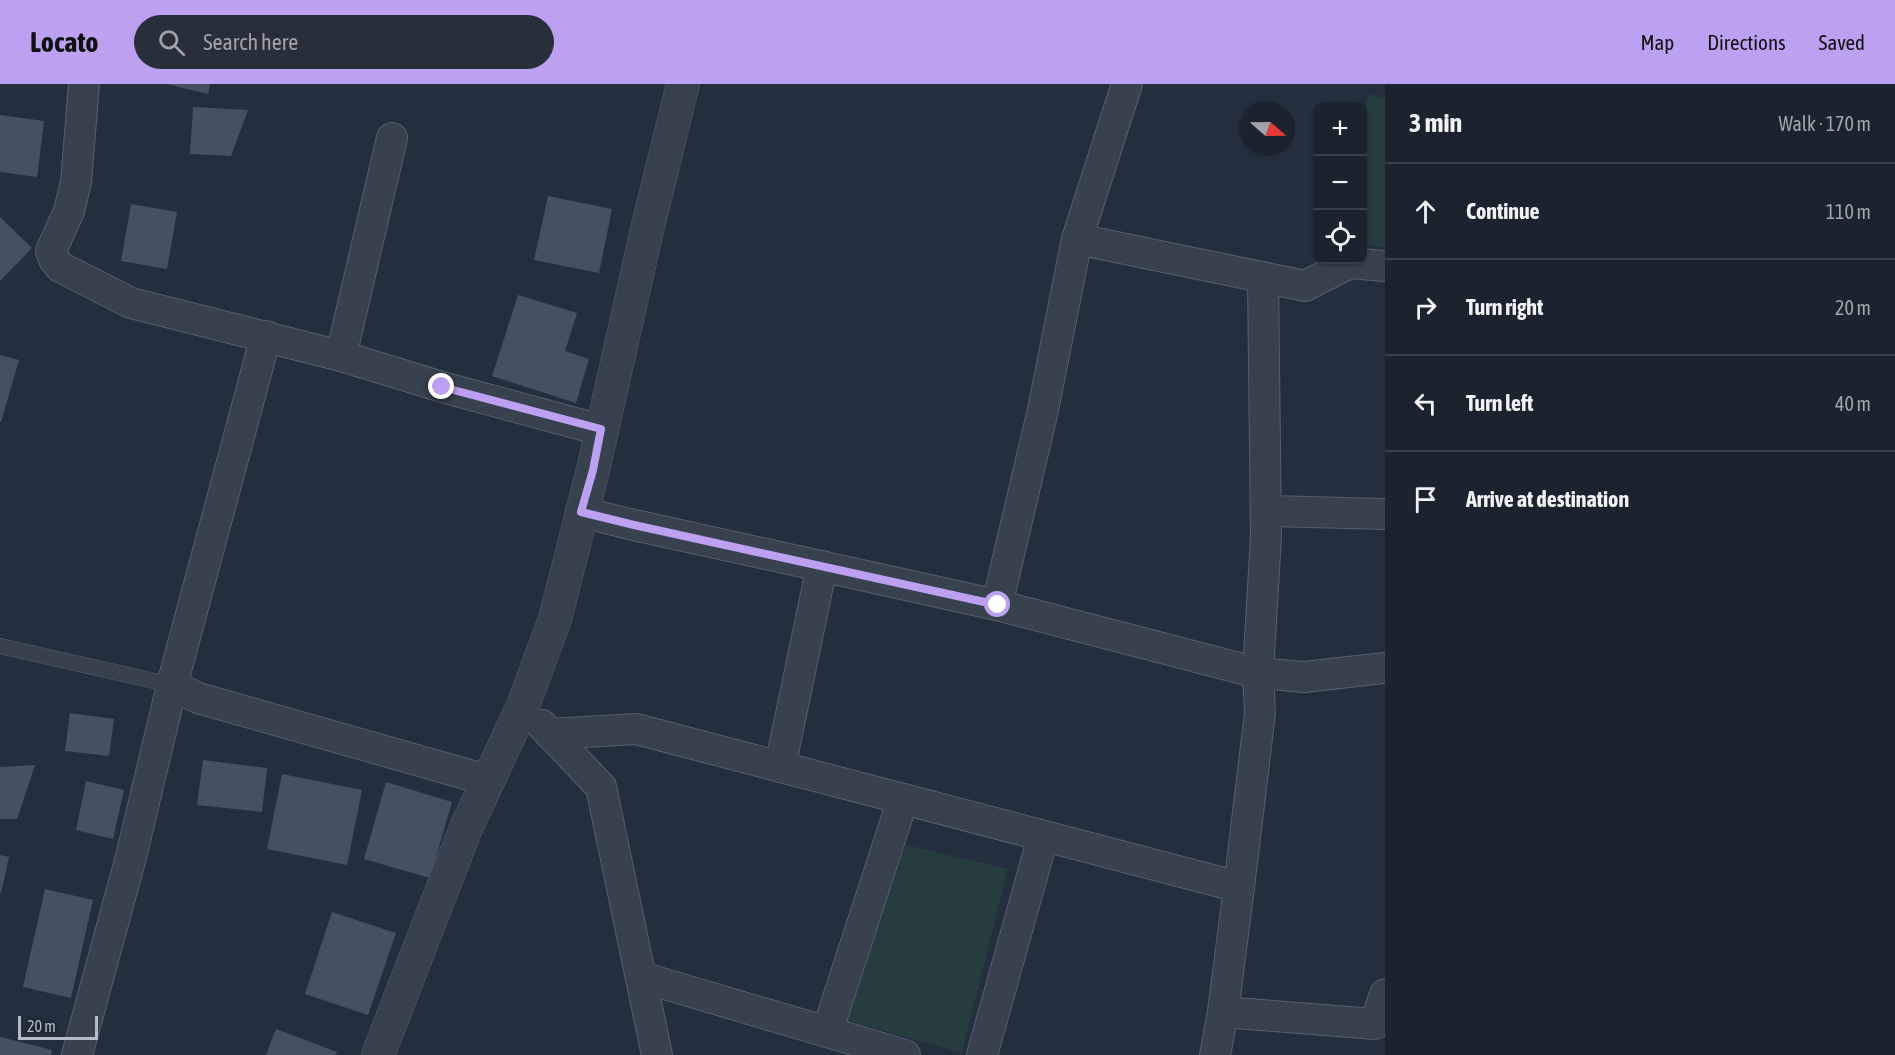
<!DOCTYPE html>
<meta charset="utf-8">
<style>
body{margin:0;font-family:"Asap Condensed",sans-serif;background:#282f3a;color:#f1f3f6}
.controls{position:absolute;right:18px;top:18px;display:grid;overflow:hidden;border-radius:12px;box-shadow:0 2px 4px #0004}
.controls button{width:54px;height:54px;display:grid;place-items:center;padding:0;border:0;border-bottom:2px solid #39404a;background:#1b232e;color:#f1f3f6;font:30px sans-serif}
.compass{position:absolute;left:1241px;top:18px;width:54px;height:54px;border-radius:50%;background:#1b232e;box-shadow:0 2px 4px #0004;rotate:110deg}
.scale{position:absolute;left:18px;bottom:15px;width:80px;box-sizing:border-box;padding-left:6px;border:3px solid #b4bcc9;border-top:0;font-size:16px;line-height:21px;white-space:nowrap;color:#b4bcc9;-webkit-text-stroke:4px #1d2633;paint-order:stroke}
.stop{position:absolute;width:18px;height:18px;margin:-14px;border:4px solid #bca0f2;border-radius:50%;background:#fff}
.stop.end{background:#bca0f2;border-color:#fff;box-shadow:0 2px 6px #0008}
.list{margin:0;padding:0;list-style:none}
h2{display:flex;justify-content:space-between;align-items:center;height:78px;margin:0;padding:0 24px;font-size:26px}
h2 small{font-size:20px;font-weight:400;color:#a0a4aa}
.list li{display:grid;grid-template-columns:39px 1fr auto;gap:18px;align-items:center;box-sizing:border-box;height:96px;padding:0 24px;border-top:2px solid #39404a}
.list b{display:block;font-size:22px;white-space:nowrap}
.list em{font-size:20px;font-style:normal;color:#a0a4aa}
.icon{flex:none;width:33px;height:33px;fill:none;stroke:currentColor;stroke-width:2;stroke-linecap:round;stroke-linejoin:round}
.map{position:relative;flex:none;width:1385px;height:971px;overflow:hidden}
header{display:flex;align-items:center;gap:36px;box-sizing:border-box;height:84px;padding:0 30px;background:#bca0f2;color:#111}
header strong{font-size:28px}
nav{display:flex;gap:33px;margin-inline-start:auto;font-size:21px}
.search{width:420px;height:54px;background:#282f3a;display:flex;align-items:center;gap:15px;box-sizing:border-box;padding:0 21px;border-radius:33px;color:#a0a4aa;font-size:22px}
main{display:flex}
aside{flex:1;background:#1b232e}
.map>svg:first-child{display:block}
.green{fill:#263c3f}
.building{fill:#455162}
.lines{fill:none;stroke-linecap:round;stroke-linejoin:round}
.service-casing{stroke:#565f6c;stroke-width:16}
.minor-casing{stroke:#565f6c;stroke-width:32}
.tertiary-casing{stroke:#565f6c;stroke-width:34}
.service{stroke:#38414e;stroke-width:15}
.minor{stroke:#38414e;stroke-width:30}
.tertiary{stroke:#38414e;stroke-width:33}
.route{stroke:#bca0f2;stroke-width:8}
</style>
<header>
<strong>Locato</strong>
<div class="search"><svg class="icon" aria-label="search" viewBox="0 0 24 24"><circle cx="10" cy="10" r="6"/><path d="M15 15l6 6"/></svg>Search here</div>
<nav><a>Map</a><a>Directions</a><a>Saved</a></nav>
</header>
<main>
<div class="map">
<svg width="1385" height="971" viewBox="0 0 1385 971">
<rect width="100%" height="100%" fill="#242f3e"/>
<g class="green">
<polygon points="1368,10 1385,14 1385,163 1363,160 1362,51"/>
<polygon points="906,761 1008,785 962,969 845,936"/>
</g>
<g class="building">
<polygon points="167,0 210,0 208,10"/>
<polygon points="193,23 248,26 231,72 190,70"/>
<polygon points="0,31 44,37 37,93 0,88"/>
<polygon points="548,112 612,125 599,189 534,176"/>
<polygon points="131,120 177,128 167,185 121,177"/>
<polygon points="0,133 32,164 0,197"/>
<polygon points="518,211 577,229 565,267 589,275 576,319 492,292"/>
<polygon points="0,271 19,276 1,338 0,338"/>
<polygon points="70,629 114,635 109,672 65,667"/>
<polygon points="203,676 267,684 262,728 197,721"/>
<polygon points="35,681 17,735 0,735 0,683"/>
<polygon points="282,690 362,706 347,781 267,765"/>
<polygon points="86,697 124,706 113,755 76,746"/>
<polygon points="386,698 452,718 430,794 364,775"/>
<polygon points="0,771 9,773 1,809 0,809"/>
<polygon points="45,805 93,816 71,914 23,903"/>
<polygon points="332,828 396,849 368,931 305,910"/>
<polygon points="276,945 337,968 336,971 266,971"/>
<polygon points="0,953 52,966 51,971 0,971"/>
</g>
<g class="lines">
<g class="service-casing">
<polyline id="service" points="0,562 172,601"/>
</g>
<g class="minor-casing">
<g id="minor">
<polyline points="84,0 76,98 69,127 51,167 54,175 60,183 131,219 341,272 442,303 601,346"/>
<polyline points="1077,155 1305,202 1350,179 1385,182"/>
<polyline points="341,272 392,54"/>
<polyline points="1266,427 1385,430"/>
<polyline points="581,428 634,441 997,521 1258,589 1304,593 1385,584"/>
<polyline points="997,521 1043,326 1077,155 1127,0"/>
<polyline points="172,601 266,252"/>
<polyline points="542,641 601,703 657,971"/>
<polyline points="550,650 636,645 1239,803"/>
<polyline points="780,683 822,482"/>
<polyline points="641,893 905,971"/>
<polyline points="1223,928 1375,940 1385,910"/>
<polyline points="827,948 903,715"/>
<polyline points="77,971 131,773 172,601 198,614 487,696"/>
<polyline points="982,971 1043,753"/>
<polyline points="1215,971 1223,928 1239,803 1260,629 1258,589 1266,452 1263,193"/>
</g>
</g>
<g class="tertiary-casing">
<polyline id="tertiary" points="378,971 466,744 523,622 555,535 593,386 647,146 683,0"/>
</g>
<use href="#service" class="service"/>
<use href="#minor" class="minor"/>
<use href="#tertiary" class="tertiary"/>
</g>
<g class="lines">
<polyline class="route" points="442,303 601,345 593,386 581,428 634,441 998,521"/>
</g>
</svg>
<div class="controls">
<button>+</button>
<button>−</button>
<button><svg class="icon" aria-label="locate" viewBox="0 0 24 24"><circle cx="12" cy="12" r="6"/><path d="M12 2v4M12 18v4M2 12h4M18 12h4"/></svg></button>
</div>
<svg class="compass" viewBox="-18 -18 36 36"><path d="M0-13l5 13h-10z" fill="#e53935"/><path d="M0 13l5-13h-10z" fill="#a0a4aa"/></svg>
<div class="scale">20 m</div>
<div class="stop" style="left:998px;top:521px"></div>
<div class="stop end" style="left:442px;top:303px"></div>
</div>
<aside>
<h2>3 min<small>Walk · 170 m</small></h2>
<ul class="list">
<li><svg class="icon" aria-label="ahead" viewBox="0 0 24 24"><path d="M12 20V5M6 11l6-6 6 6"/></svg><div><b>Continue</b></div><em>110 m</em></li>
<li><svg class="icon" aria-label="right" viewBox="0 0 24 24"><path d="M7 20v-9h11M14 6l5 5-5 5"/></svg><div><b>Turn right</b></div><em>20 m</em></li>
<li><svg class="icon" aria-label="left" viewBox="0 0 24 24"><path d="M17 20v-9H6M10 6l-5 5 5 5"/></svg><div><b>Turn left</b></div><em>40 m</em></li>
<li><svg class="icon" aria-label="arrive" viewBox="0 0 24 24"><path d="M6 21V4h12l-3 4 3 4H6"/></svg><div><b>Arrive at destination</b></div></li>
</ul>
</aside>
</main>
